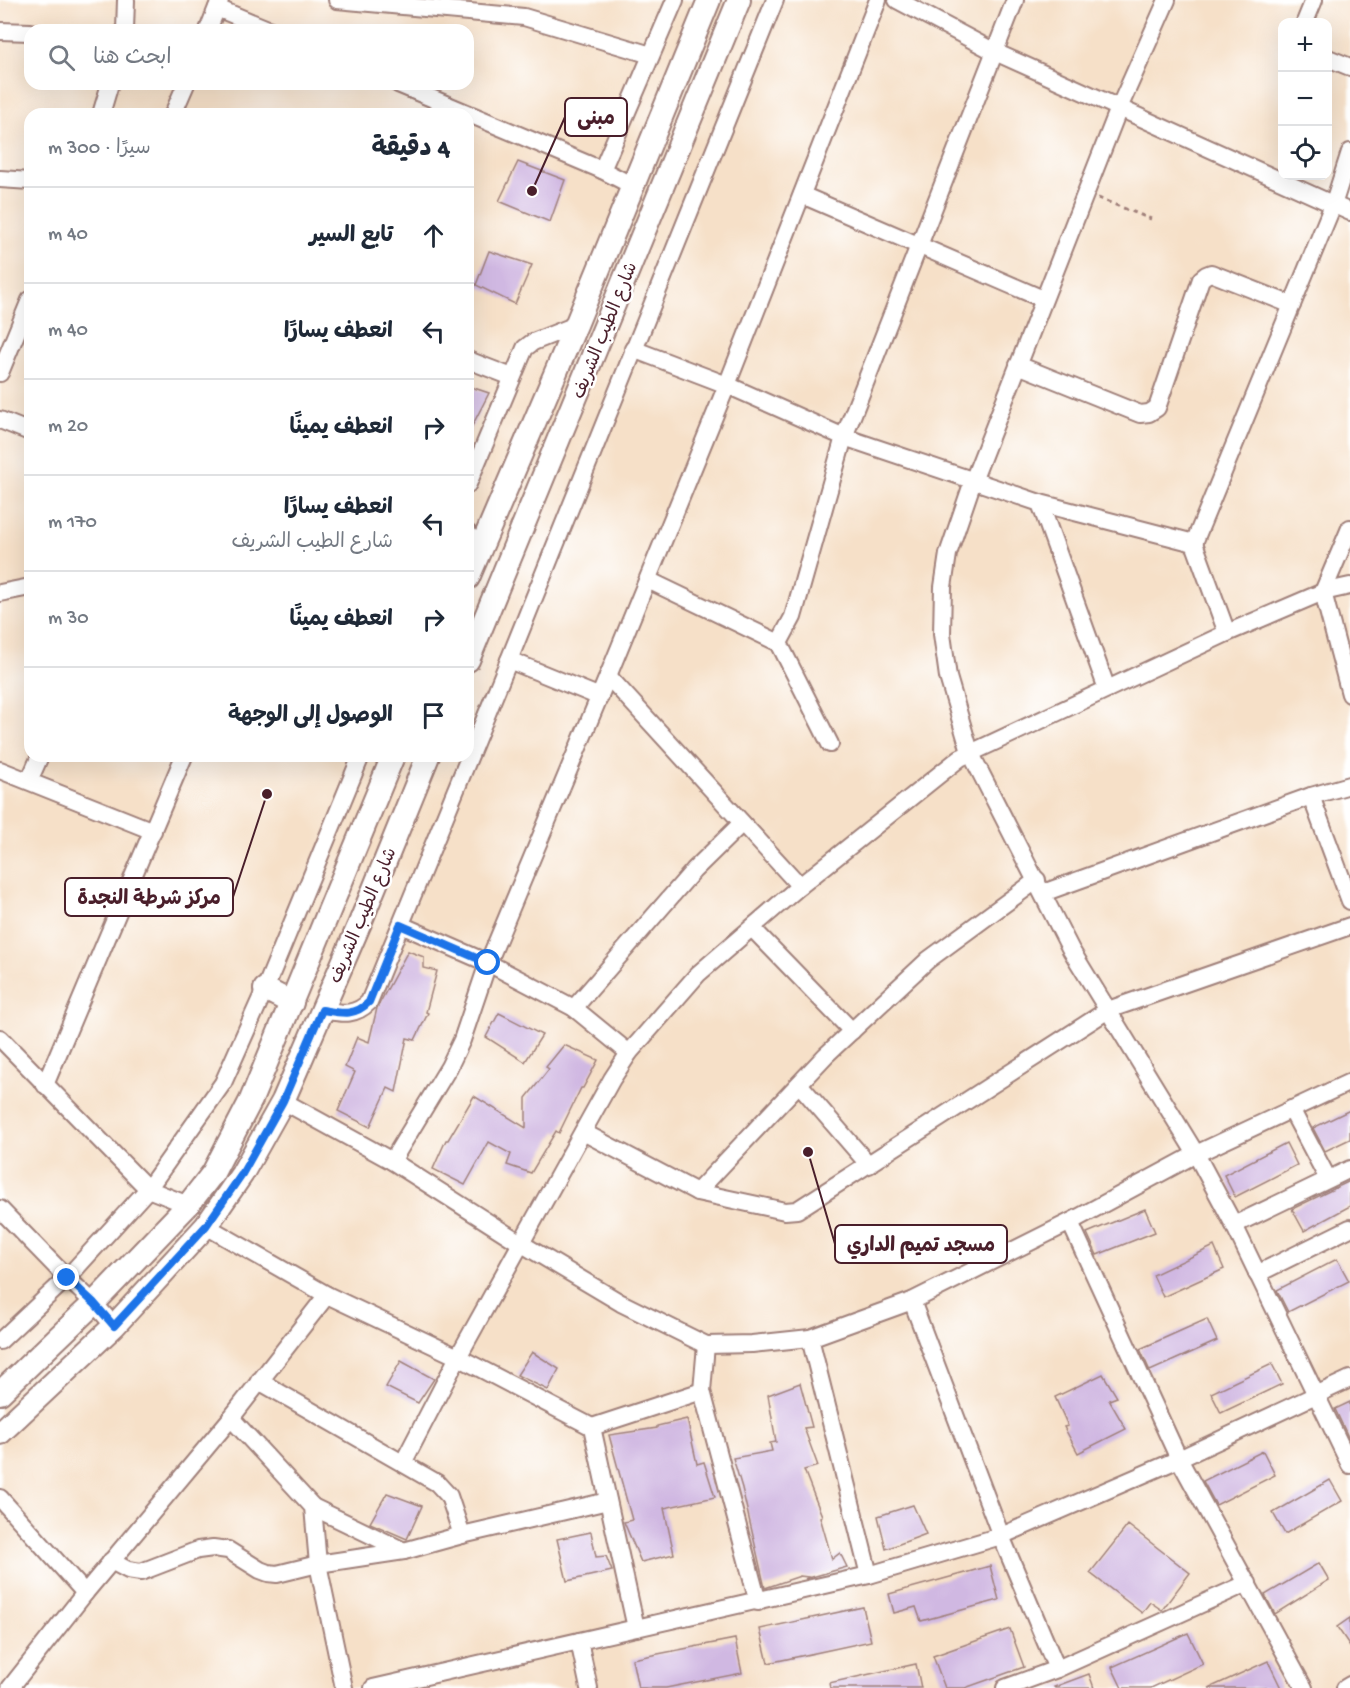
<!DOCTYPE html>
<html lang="ar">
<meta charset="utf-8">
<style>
body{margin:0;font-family:"Gochi Hand","Playpen Sans Arabic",sans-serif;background:#f2f2f3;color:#1f2937;direction:rtl}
.controls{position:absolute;right:18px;top:18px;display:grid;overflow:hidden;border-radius:12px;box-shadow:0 6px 24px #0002}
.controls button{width:54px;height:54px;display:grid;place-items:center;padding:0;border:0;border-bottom:2px solid #e0e1e3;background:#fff;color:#1f2937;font:30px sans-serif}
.stop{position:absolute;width:18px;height:18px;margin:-14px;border:4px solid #1a73e8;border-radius:50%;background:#fff}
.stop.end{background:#1a73e8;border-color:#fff;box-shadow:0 2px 6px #0008}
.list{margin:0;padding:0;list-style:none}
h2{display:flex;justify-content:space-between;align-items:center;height:78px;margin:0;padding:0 24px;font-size:26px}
h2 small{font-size:20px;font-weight:400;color:#747a83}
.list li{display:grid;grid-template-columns:39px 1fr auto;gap:18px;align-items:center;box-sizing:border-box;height:96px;padding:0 24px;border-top:2px solid #e0e1e3}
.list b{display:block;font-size:22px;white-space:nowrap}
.list p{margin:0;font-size:20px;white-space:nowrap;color:#747a83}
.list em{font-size:20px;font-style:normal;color:#747a83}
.icon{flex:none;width:33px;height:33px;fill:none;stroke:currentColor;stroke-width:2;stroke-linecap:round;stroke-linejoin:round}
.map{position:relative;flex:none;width:1350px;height:1688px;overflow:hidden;direction:ltr}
.search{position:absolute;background:#fff;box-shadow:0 6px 24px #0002;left:24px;top:24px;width:450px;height:66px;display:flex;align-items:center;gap:15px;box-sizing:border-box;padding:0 21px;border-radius:18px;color:#747a83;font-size:22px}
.panel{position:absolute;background:#fff;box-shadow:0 6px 24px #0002;left:24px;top:108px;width:450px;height:654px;border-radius:18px;direction:rtl}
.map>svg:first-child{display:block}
.building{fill:#d0b8e2}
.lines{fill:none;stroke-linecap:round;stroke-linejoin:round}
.minor-casing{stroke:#a0807a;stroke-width:20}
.secondary-casing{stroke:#a0807a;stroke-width:26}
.path{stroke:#a0807a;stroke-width:3;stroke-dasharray:4.5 4.5;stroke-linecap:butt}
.minor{stroke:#fff;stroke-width:16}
.secondary{stroke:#fff;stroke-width:22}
.route{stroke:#1a73e8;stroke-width:8}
.labels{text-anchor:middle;stroke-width:5;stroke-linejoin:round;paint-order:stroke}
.street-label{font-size:18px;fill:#4a1f2b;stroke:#fff}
.leader{fill:none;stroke:#4a1f2b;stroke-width:2}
.callout-dot{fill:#4a1f2b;stroke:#fff;stroke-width:2}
.callout{fill:#fff;stroke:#4a1f2b;stroke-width:2}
.callout-label{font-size:20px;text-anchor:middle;font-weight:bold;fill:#4a1f2b}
</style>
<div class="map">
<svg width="1350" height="1688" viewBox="0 0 1350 1688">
<rect width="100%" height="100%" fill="#fff"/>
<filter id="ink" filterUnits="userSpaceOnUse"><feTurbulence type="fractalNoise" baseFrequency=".0167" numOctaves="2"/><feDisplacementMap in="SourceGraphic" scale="12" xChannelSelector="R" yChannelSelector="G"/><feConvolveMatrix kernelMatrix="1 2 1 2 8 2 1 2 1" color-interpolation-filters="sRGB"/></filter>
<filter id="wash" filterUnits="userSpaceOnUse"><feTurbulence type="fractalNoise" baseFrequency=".008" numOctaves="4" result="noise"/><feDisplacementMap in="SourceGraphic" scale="24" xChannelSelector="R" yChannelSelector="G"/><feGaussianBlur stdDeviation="1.35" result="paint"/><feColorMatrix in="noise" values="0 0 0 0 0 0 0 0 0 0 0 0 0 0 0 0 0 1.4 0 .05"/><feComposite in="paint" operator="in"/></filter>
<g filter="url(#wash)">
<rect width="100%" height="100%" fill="#f6e0c8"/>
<g id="blocks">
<g class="building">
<polygon points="518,162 565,180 550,222 499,201"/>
<polygon points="489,251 532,265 515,304 476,285"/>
<polygon points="468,386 489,393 468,434"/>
<polygon points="408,951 424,957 424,968 437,971 426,1012 428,1013 415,1040 407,1038 396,1092 388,1088 370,1127 338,1111 355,1072 345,1067 357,1037 369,1042 377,1008"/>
<polygon points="499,1013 542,1035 525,1062 486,1037"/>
<polygon points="564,1045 598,1060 583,1088 581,1088 559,1133 556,1131 531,1173 507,1165 511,1154 489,1142 465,1185 433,1169 446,1140 448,1140 474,1096 526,1128 526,1098 549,1069 546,1067"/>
<polygon points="1350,1110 1350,1139 1325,1151 1313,1128"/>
<polygon points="1286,1143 1297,1165 1235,1197 1224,1175"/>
<polygon points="1350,1181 1350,1206 1304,1231 1292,1209"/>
<polygon points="1145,1209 1155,1232 1097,1255 1087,1233"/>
<polygon points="1214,1246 1224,1269 1163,1297 1153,1275"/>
<polygon points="1337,1259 1349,1281 1288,1312 1277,1290"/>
<polygon points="1207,1319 1217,1341 1150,1371 1140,1349"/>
<polygon points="532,1352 559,1369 548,1390 517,1375"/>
<polygon points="401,1361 434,1379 418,1403 386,1387"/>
<polygon points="1272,1364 1282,1384 1221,1413 1211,1393"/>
<polygon points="1103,1374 1117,1397 1109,1400 1126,1429 1078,1453 1064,1427 1068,1426 1055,1397"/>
<polygon points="800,1383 812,1427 804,1428 818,1466 804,1470 822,1516 820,1517 832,1559 840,1553 847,1567 805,1579 808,1577 800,1576 765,1588 742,1488 733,1458 772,1451 770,1443 776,1442 768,1395"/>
<polygon points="1350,1402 1350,1441 1335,1409"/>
<polygon points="687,1419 697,1464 704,1462 715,1497 664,1508 674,1554 641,1562 624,1522 632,1520 609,1435 657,1428 657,1426"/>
<polygon points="1263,1451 1275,1475 1216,1505 1203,1481"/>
<polygon points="1330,1480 1342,1501 1285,1534 1273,1513"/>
<polygon points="387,1493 422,1506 407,1539 370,1523"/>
<polygon points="913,1505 926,1534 886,1549 878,1516"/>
<polygon points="1128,1525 1190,1573 1162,1610 1150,1602 1142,1613 1090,1573"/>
<polygon points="591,1532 596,1557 606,1556 612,1571 567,1581 557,1539"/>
<polygon points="1319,1563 1329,1580 1275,1614 1265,1595"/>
<polygon points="990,1566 999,1600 921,1621 916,1607 894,1613 889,1594"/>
<polygon points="863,1607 871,1641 768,1663 760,1629"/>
<polygon points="1350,1618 1350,1646 1337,1627"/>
<polygon points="1010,1629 1024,1667 965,1688 945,1688 933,1656"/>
<polygon points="1188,1633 1203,1664 1151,1688 1122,1688 1112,1667"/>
<polygon points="735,1639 742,1673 666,1688 638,1688 632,1659"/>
<polygon points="1268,1661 1281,1688 1209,1688"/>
<polygon points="916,1664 921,1688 830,1688 829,1683"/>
<polygon points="1089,1674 1094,1688 1055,1688 1054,1687"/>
</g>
</g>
</g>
<g filter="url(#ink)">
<use href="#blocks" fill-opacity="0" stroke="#a0807a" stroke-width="1.5"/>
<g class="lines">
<g class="minor-casing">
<g id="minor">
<polyline points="337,0 524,17 651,55"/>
<polyline points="897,0 995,52 1350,212"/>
<polyline points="1167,0 1119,108 973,481 948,554 943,587 942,634 948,677 970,752 1071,950 1196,1154 1234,1225 1350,1465"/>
<polyline points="217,8 270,30"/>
<polyline points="1305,22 1314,0"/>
<polyline points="125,30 126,0"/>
<polyline points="208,30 220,0"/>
<polyline points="0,31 30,32"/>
<polyline points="1328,58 1350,67"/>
<polyline points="398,84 602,170 633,186"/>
<polyline points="101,114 110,84"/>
<polyline points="173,114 186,84"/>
<polyline points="602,170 675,0"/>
<polyline points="0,179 30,181"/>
<polyline points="802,195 1043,299"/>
<polyline points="633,349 727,385 844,437 1040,503 1194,543 1227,633"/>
<polyline points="468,360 512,377"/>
<polyline points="1018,365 1140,414 1149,413 1157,408 1201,279 1206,275 1211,273 1292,305"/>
<polyline points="0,373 30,300"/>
<polyline points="0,420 30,432"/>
<polyline points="468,484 525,348 533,342 576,325"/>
<polyline points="1040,503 1107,689"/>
<polyline points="1350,528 1323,592 1350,694"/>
<polyline points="468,533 480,553"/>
<polyline points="1194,543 1333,205 1350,152"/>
<polyline points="648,580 779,643 830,744"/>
<polyline points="0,593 30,587"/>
<polyline points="779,643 793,617 844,437 1015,0"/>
<polyline points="509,660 600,697"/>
<polyline points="608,676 800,886"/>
<polyline points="0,770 153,831"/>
<polyline points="29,781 40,756"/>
<polyline points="1311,796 1350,901"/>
<polyline points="1043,893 1311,796 1350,785"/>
<polyline points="401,925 488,963 574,1008 629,1053"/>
<polyline points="752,928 852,1031"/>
<polyline points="574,1008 694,870 742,823"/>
<path d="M 322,1010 C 341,1013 354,1017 369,1002 L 509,660 L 775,0"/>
<polyline points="0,1038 148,1189 188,1205"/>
<polyline points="799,1084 869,1165"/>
<polyline points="45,1085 184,756"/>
<polyline points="283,1101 392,1161 522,1244 621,1303 706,1345 752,1344 810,1338 912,1301 1070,1222 1196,1154 1350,1082"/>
<polyline points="1291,1109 1328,1179"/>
<polyline points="583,1132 697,1192 785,1211 797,1210 1108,1010 1350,926"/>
<polyline points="392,1161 449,1067 462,1040 488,963 608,676 727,385 878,0"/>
<polyline points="697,1192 826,1055 928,960 1037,880"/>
<polyline points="0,1209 67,1278 94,1303 114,1326"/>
<polyline points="1070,1222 1179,1459 1304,1688"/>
<polyline points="1234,1225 1350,1169"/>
<polyline points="206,1226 327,1295 458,1357 592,1427 636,1628"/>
<polyline points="1257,1274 1350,1228"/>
<polyline points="912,1301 1001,1536 1057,1669"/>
<polyline points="810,1338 869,1575"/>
<polyline points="0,1341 67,1278 148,1189 223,1083 265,989 361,756"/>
<polyline points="706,1345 702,1391 758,1602"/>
<polyline points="259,1381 437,1483 449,1496 462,1535"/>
<polyline points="231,1418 313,1507 318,1564 344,1688"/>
<polyline points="592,1427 702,1391"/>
<polyline points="403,1463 458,1357 612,1079 629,1053 698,974 800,886 960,758 1227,633 1323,592 1350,586"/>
<polyline points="0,1498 85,1593"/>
<polyline points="313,1507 404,1551"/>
<polyline points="111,1561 128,1570 141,1572 198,1550 213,1548 228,1550 260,1570 268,1573 277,1574 318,1564 404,1551 462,1535 608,1501"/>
<polyline points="579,1641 589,1688"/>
<polyline points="10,1688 85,1593 231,1418 327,1295"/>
<polyline points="373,1688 869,1575 1001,1536 1179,1459 1350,1379"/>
<polyline points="1005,1688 1057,1669 1248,1583"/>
<polyline points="1345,1688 1350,1685"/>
</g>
</g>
<g class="secondary-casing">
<g id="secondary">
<polyline points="468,578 576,325 709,0"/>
<polyline points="468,660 739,0"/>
<polyline points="265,989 292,1003"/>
<polyline points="0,1393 94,1303 188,1205 213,1173 251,1100 393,756"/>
<polyline points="0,1433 114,1326 206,1226 242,1174 283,1101 360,923 428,756"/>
</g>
</g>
<polyline class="path" points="1098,198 1151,219"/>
<use href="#minor" class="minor"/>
<use href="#secondary" class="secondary"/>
</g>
</g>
<g class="lines" filter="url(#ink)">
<path class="route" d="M 67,1278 L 94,1303 L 114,1326 L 206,1226 L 242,1174 L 283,1101 L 322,1010 C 341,1013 354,1017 369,1002 L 400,925 L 488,963"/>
</g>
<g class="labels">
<g class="street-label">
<text transform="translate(604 330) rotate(-68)" y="6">شارع الطيب الشريف</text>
<text transform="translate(362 915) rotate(-67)" y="6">شارع الطيب الشريف</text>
</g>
</g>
<path class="leader" d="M532 191L565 117M267 794L233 897M808 1152L835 1244"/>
<g class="callout-dot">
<circle cx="532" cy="191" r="6"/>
<circle cx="267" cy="794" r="6"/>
<circle cx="808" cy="1152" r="6"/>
</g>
<g class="callout">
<rect x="565" y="98" width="62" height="38" rx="6"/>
<rect x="65" y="878" width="168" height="38" rx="6"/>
<rect x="835" y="1225" width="172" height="38" rx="6"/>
</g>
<g class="callout-label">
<text x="596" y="124">مبنى</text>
<text x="149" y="904">مركز شرطة النجدة</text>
<text x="921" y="1251">مسجد تميم الداري</text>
</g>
</svg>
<div class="controls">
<button>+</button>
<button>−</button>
<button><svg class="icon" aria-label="locate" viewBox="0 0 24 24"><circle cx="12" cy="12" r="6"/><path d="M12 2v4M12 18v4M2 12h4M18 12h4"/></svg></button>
</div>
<div class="stop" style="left:488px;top:963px"></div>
<div class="stop end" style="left:67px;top:1278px"></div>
<div class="search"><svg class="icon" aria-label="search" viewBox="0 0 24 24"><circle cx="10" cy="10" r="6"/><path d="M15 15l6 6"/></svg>ابحث هنا</div>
<section class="panel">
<h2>4 دقيقة<small>سيرًا · 300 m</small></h2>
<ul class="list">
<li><svg class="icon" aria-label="ahead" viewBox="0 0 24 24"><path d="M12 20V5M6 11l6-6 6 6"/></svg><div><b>تابع السير</b></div><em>40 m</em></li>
<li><svg class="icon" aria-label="left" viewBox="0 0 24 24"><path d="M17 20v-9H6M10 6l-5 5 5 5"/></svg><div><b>انعطف يسارًا</b></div><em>40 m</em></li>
<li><svg class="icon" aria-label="right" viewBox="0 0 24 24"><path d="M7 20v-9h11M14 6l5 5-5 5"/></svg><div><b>انعطف يمينًا</b></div><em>20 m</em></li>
<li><svg class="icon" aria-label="left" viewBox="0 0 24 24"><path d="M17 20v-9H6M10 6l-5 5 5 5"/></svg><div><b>انعطف يسارًا</b><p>شارع الطيب الشريف</p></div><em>170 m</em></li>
<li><svg class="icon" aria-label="right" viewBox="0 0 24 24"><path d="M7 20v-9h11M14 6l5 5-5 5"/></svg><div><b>انعطف يمينًا</b></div><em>30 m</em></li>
<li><svg class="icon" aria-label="arrive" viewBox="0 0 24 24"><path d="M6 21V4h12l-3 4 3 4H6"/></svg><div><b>الوصول إلى الوجهة</b></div></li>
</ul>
</section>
</div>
